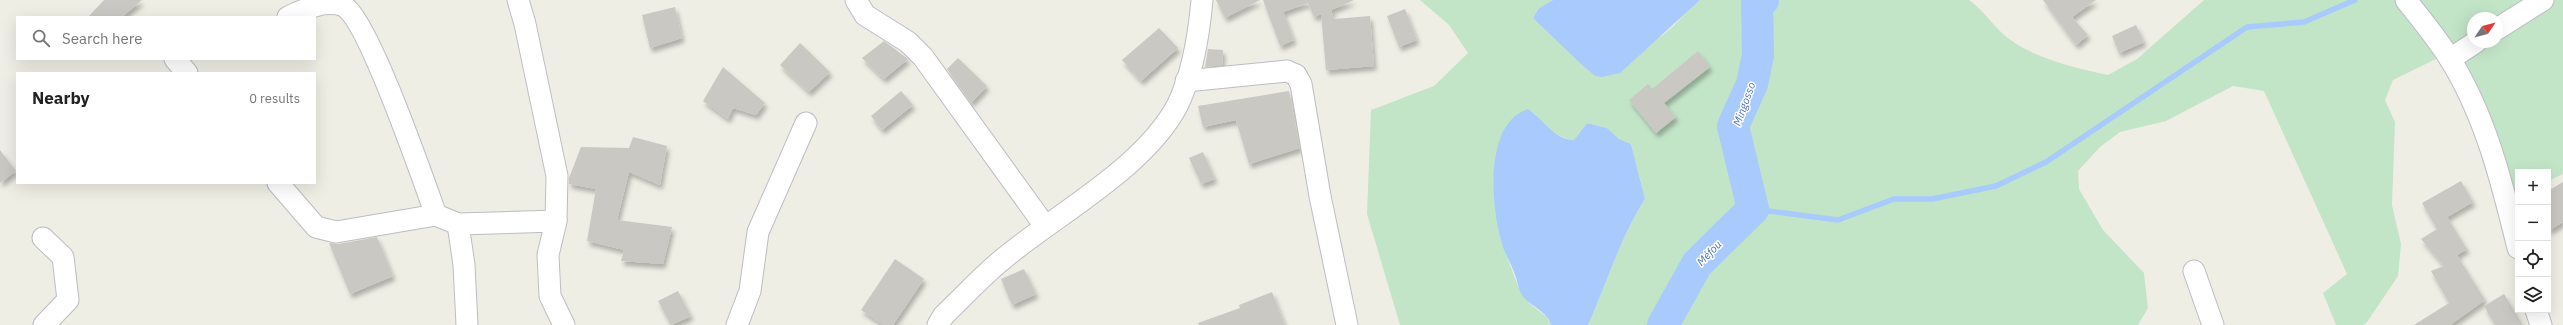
<!DOCTYPE html>
<meta charset="utf-8">
<style>
body{margin:0;font-family:"IBM Plex Sans",sans-serif;background:#f2f2f2;color:#222}
.controls{position:absolute;right:12px;bottom:12px;display:grid;overflow:hidden;border-radius:0px;box-shadow:0 4px 16px #0002}
.controls button{width:36px;height:36px;display:grid;place-items:center;padding:0;border:0;border-bottom:1px solid #e0e0e0;background:#fff;color:#222;font:20px sans-serif}
.compass{position:absolute;left:2467px;top:12px;width:36px;height:36px;border-radius:50%;background:#fff;box-shadow:0 4px 16px #0002;rotate:55deg}
.list{margin:0;padding:0;list-style:none}
h2{display:flex;justify-content:space-between;align-items:center;height:52px;margin:0;padding:0 16px;font-size:17px}
h2 small{font-size:13px;font-weight:400;color:#767676}
.icon{flex:none;width:22px;height:22px;fill:none;stroke:currentColor;stroke-width:2;stroke-linecap:round;stroke-linejoin:round}
.map{position:relative;flex:none;width:2563px;height:325px;overflow:hidden}
.search{position:absolute;background:#fff;box-shadow:0 4px 16px #0002;left:16px;top:16px;width:300px;height:44px;display:flex;align-items:center;gap:10px;box-sizing:border-box;padding:0 14px;border-radius:0px;color:#767676;font-size:15px}
.panel{position:absolute;background:#fff;box-shadow:0 4px 16px #0002;left:16px;top:72px;width:300px;height:112px;border-radius:0px}
.map>svg:first-child{display:block}
.green{fill:#c2e5c8;fill-rule:evenodd}
.water{fill:#a8cafc}
.lines{fill:none;stroke-linecap:round;stroke-linejoin:round}
.stream{stroke:#a8cafc;stroke-width:5.5}
.river{stroke:#a8cafc;stroke-width:32}
.building{fill:#cac8c2;filter:url(#shadow)}
.minor-casing{stroke:#bcbdc3;stroke-width:23}
.minor{stroke:#fff;stroke-width:21}
.labels{text-anchor:middle;stroke-width:3;stroke-linejoin:round;paint-order:stroke}
.water-label{font-size:11px;font-style:italic;fill:#4a70bf;stroke:#fff}
</style>
<div class="map">
<svg width="2563" height="325" viewBox="0 0 2563 325">
<defs>
<filter id="shadow"><feDropShadow dx="2.5" dy="4.5" stdDeviation="2" flood-color="#0004"/></filter>
</defs>
<rect width="100%" height="100%" fill="#efeee5"/>
<path class="green" d="M 1420,0 L 1553,0 L 1539,8 L 1533,18 L 1595,76 C 1618,62 1643,50 1664,34 C 1677,24 1687,10 1700,0 L 1969,0 C 1985,11 1994,28 2009,39 C 2037,59 2075,68 2108,75 L 2137,59 L 2204,0 L 2563,0 L 2563,174 L 2548,181 L 2548,172 L 2518,172 L 2518,192 L 2510,189 L 2442,56 L 2393,80 L 2385,100 L 2395,122 L 2392,205 L 2401,244 L 2398,276 L 2367,322 L 2363,325 L 2336,325 L 2323,293 L 2347,274 L 2264,91 L 2233,86 L 2166,121 L 2120,132 L 2100,147 L 2078,171 L 2079,189 L 2103,230 L 2144,273 L 2148,308 L 2138,325 L 1588,325 C 1607,283 1620,238 1645,199 L 1631,144 L 1619,139 L 1607,128 L 1587,123 L 1574,140 C 1558,139 1544,125 1534,113 L 1504,249 L 1518,286 L 1529,303 L 1547,317 L 1551,325 L 1400,325 L 1367,214 L 1371,110 L 1434,86 L 1468,53 L 1449,25 ZM 2473,18 L 2497,18 L 2497,42 L 2473,42 Z"/>
<g class="water">
<polygon points="1553,0 1700,0 1620,73 1602,77 1595,76 1580,63 1533,18 1539,8"/>
<path d="M 1528,109 C 1543,119 1554,140 1574,140 L 1587,123 L 1607,128 L 1619,139 L 1631,144 L 1645,199 C 1620,238 1607,283 1588,325 L 1551,325 C 1548,311 1529,306 1522,295 C 1518,288 1517,279 1514,272 C 1511,264 1507,257 1504,250 C 1491,214 1482,123 1528,109 Z"/>
</g>
<g class="lines">
<polyline class="stream" points="1753,209 1838,220 1894,199 1932,199 1996,186 2046,162 2247,27 2304,22 2355,0"/>
<polyline class="river" points="1663,325 1697,264 1753,209 1733,126 1752,84 1758,55 1757,4 1763,0"/>
</g>
<g class="building">
<polygon points="104,0 142,0 122,17 88,17"/>
<polygon points="1216,0 1260,0 1225,18"/>
<polygon points="1263,0 1354,0 1331,10 1334,19 1370,16 1374,66 1326,70 1321,14 1314,17 1308,3 1283,12 1294,40 1280,46"/>
<polygon points="2043,0 2096,0 2072,17 2088,35 2076,45"/>
<polygon points="675,7 682,38 650,48 642,15"/>
<polygon points="1405,9 1417,40 1399,47 1387,16"/>
<polygon points="2136,25 2144,42 2119,53 2112,36"/>
<polygon points="1159,28 1178,48 1141,81 1122,60"/>
<polygon points="884,41 908,59 884,79 862,58"/>
<polygon points="800,43 830,72 809,92 780,65"/>
<polygon points="1208,49 1223,50 1222,65 1205,67"/>
<polygon points="1698,51 1710,67 1664,103 1676,117 1656,133 1629,100 1648,84 1652,89"/>
<polygon points="958,58 987,86 971,103 947,69"/>
<polygon points="723,67 765,103 756,115 733,108 728,119 703,101"/>
<polygon points="901,91 913,105 882,130 871,116"/>
<polygon points="1289,91 1300,148 1249,164 1236,120 1203,127 1198,106"/>
<polygon points="633,137 667,146 660,185 629,172 617,220 672,227 663,264 621,261 624,250 587,241 596,189 569,184 569,178 581,147 629,148"/>
<polygon points="0,150 16,171 0,183"/>
<polygon points="1203,152 1215,179 1201,184 1189,158"/>
<polygon points="2461,181 2473,202 2447,217 2467,249 2457,255 2485,300 2450,325 2414,325 2449,303 2431,271 2444,266 2421,239 2437,229 2422,203"/>
<polygon points="2563,182 2563,222 2548,231 2548,191"/>
<polygon points="377,237 393,276 350,294 329,243 338,244"/>
<polygon points="895,259 924,279 893,325 884,325 861,310"/>
<polygon points="1024,269 1036,294 1012,305 1001,279"/>
<polygon points="678,291 691,316 671,325 658,301"/>
<polygon points="1272,292 1285,325 1199,325 1198,323 1240,308 1239,305"/>
<polygon points="2504,294 2523,325 2495,325 2484,306"/>
</g>
<g class="lines">
<g class="minor-casing">
<g id="minor">
<polyline points="518,0 525,24 557,176 556,221 548,255 550,296 564,325"/>
<polyline points="856,0 865,15 908,42 923,57 1045,226"/>
<path d="M 2406,0 C 2421,19 2437,38 2450,59 C 2486,117 2502,183 2518,248"/>
<path d="M 288,17 C 306,9 322,0 342,5 C 367,16 424,182 436,215 L 458,224 L 556,221"/>
<polyline points="2497,29 2543,0"/>
<polyline points="175,59 187,73"/>
<polyline points="2450,59 2476,42"/>
<polyline points="1186,81 1287,71 1296,75 1301,84 1320,196 1347,325"/>
<polyline points="278,183 316,227 336,232 436,215"/>
<polyline points="458,224 464,265 467,325"/>
<polyline points="43,238 63,257 68,300 44,325"/>
<polyline points="2194,271 2213,325"/>
<polyline points="2536,310 2541,325"/>
<polyline points="737,325 750,291 758,232 806,123"/>
<path d="M 938,325 L 944,315 C 964,296 982,276 1003,259 C 1057,214 1144,168 1177,106 C 1193,74 1199,34 1202,0"/>
</g>
</g>
<use href="#minor" class="minor"/>
</g>
<g class="labels">
<g class="water-label">
<text transform="translate(1744 104) rotate(-70)" y="4">Mingosso</text>
<text transform="translate(1709 253) rotate(-46)" y="4">Méfou</text>
</g>
</g>
</svg>
<div class="controls">
<button>+</button>
<button>−</button>
<button><svg class="icon" aria-label="locate" viewBox="0 0 24 24"><circle cx="12" cy="12" r="6"/><path d="M12 2v4M12 18v4M2 12h4M18 12h4"/></svg></button>
<button><svg class="icon" aria-label="layers" viewBox="0 0 24 24"><path d="M12 4l9 5-9 5-9-5zM3 14l9 5 9-5"/></svg></button>
</div>
<svg class="compass" viewBox="-18 -18 36 36"><path d="M0-13l5 13h-10z" fill="#e53935"/><path d="M0 13l5-13h-10z" fill="#767676"/></svg>
<div class="search"><svg class="icon" aria-label="search" viewBox="0 0 24 24"><circle cx="10" cy="10" r="6"/><path d="M15 15l6 6"/></svg>Search here</div>
<section class="panel">
<h2>Nearby<small>0 results</small></h2>
<ul class="list">
</ul>
</section>
</div>
